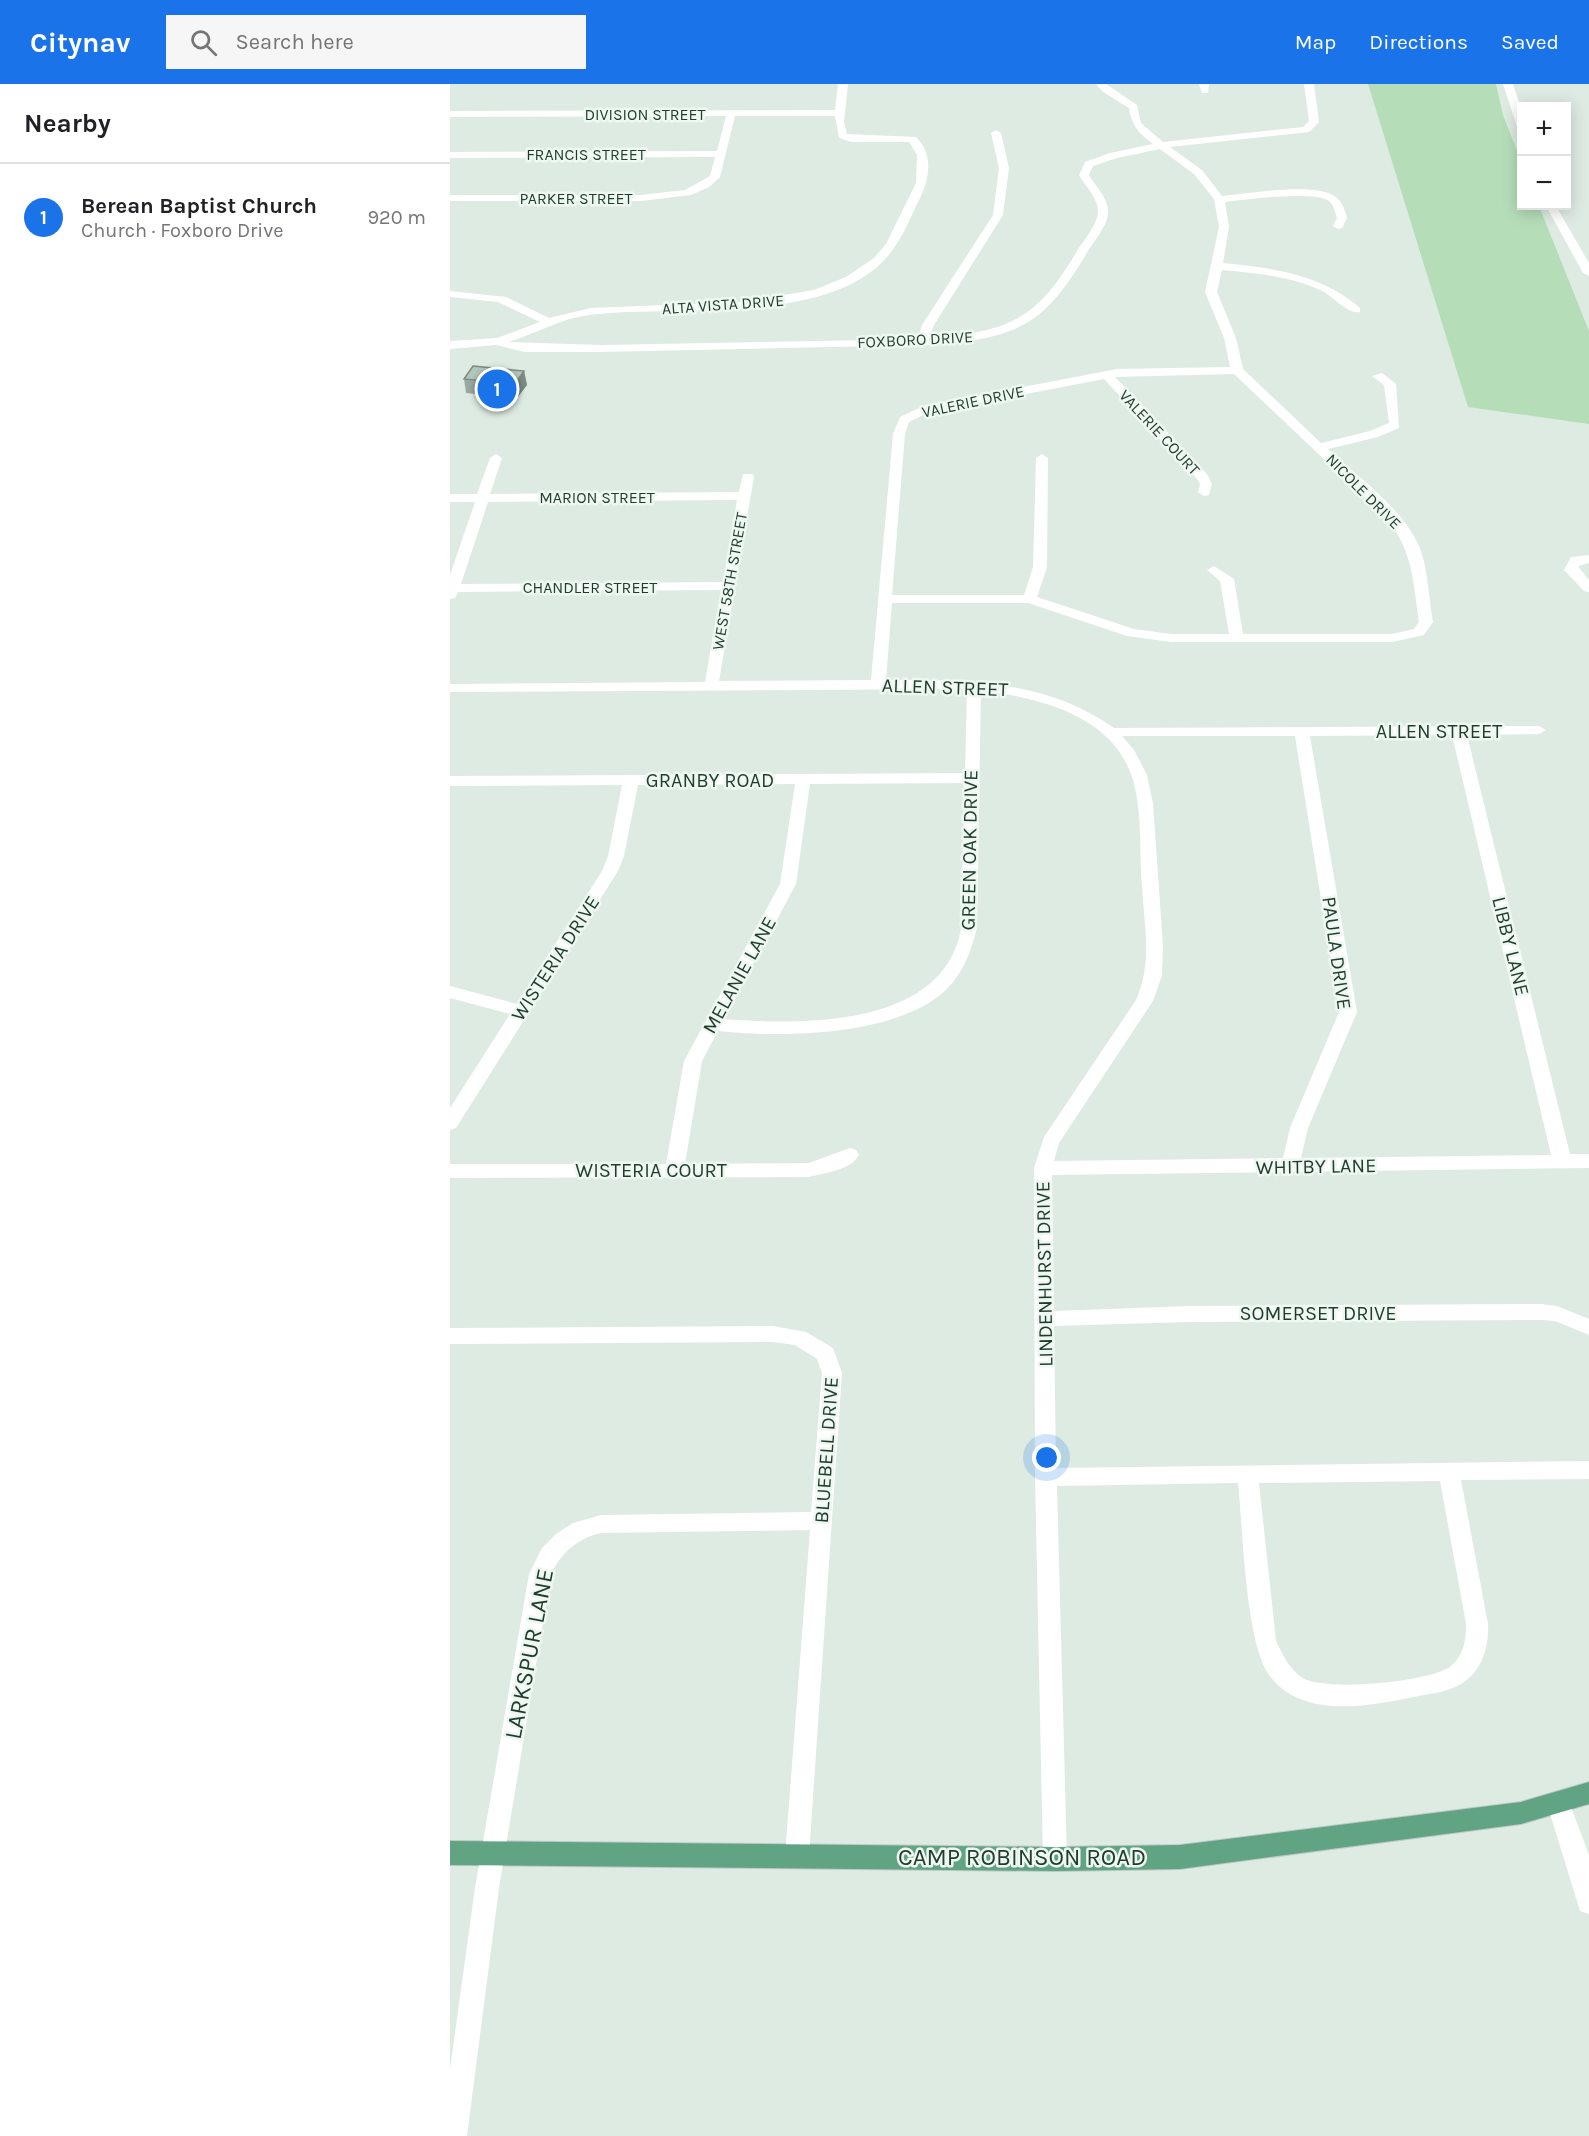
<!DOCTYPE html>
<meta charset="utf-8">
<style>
body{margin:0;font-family:Karla,sans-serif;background:#f6f6f6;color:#202124}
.controls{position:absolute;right:18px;top:18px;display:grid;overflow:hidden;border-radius:0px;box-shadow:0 3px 15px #0003}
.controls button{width:54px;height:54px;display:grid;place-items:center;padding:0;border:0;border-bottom:2px solid #e0e0e0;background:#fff;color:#202124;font:30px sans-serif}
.you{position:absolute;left:597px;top:1374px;width:21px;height:21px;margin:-15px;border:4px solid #fff;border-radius:50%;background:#1a73e8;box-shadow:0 0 0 9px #1a73e833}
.badge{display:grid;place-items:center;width:39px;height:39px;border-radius:50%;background:#1a73e8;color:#fff;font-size:20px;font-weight:700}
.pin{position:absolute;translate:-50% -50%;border:3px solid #fff;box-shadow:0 2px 6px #0006}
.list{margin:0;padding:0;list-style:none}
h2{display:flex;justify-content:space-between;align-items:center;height:78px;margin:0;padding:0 24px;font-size:26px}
h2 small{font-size:20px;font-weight:400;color:#757577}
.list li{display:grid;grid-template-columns:39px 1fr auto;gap:18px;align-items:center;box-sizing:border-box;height:108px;padding:0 24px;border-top:2px solid #e0e0e0}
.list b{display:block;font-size:22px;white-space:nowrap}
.list p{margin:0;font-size:20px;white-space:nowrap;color:#757577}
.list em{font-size:20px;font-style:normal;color:#757577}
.icon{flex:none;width:33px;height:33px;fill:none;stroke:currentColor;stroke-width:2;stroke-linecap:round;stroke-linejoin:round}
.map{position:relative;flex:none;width:1139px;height:2052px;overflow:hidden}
header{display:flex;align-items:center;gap:36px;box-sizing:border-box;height:84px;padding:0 30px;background:#1a73e8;color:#fff}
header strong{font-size:28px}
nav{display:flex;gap:33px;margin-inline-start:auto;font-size:21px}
.search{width:420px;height:54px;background:#f6f6f6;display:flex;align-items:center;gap:15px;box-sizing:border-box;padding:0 21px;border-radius:0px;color:#757577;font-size:22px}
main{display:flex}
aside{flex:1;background:#fff}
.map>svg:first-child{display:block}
.green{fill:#b5deb8}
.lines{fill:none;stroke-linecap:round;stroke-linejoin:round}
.major-casing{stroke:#c0c8c4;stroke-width:2}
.minor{fill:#fff;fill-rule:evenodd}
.major{fill:#60a484;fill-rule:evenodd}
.wall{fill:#9aaaa1}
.shaded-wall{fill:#7d8b83}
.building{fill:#b3c6bb;stroke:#7d8b83;stroke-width:1.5}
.labels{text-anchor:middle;stroke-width:5;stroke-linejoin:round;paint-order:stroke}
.far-street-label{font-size:16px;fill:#1f3c2e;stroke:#eff7f1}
.street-label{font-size:20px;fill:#1f3c2e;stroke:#eff7f1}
.near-street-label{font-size:24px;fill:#1f3c2e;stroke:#eff7f1}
</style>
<header>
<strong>Citynav</strong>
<div class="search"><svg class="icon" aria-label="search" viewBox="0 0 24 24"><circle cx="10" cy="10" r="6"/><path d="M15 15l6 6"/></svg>Search here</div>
<nav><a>Map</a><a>Directions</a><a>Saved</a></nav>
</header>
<main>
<aside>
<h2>Nearby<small></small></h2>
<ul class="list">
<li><span class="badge">1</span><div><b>Berean Baptist Church</b><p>Church · Foxboro Drive</p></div><em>920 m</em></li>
</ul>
</aside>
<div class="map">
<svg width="1139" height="2052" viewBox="0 0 1139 2052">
<rect width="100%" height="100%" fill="#deebe3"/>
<polygon class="green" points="918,0 1046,0 1053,31 1071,77 1072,122 1089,122 1139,247 1139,340 1018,323"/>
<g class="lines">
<g class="major-casing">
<polygon id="major" points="1139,1698 1139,1720 1071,1740 730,1785 605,1787 0,1781 0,1757 605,1763 730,1761 1071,1718"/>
</g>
<g class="minor">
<path d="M 388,0 L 398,0 L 394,38 L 397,50 L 466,53 C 483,69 480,92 471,112 C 461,132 453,154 438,172 C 377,243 225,220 140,231 C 111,234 86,250 58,258 L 151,261 L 468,255 L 472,241 L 543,131 L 549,84 L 541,49 L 546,46 L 551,49 L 559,84 L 553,131 L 484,241 L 479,254 C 558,248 586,237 627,167 C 634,156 648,140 648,127 C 648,114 635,102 629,91 L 635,78 L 660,69 L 703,60 C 689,49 682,43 679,24 L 653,8 L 646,0 L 656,0 L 687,21 L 691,39 L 713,58 L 853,43 L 859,37 L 854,0 L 864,0 L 869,38 L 859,48 L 720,63 L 752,86 L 772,112 C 797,110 868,97 887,114 C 893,119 895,127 897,134 L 892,144 L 888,145 L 883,142 L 887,134 C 885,128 884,121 879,117 C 864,106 795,116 775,118 L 779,143 L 773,179 C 823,184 871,190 910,224 L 910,228 C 898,231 882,211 870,206 C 839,192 805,189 772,186 L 767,208 L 786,254 L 793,285 L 871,359 L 920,347 L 939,339 L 934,301 L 922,292 L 932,289 L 946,300 L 949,344 L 928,353 L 878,365 C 908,393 960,430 972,470 C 978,491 979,516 983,538 L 974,551 L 942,558 L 721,558 L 677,552 L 578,519 L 442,519 L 436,596 C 515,596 596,595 664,644 L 1089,642 L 1096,646 L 1089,650 L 1017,651 L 1120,1070 L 1139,1070 L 1139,1084 L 602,1091 L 604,1227 L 739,1222 L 1091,1220 L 1107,1222 L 1139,1235 L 1139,1251 L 1105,1237 L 1091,1236 L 739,1238 L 604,1242 L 606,1384 L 1139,1377 L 1139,1395 L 1011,1396 L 1038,1540 C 1039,1559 1034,1581 1019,1594 C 1004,1608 983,1609 964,1613 C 918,1622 852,1636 819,1591 C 795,1557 793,1445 788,1399 L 607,1402 L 617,1775 L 614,1783 L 605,1787 L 596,1783 L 593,1775 L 585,1393 L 584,1084 L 594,1053 L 686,916 C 703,879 694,841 692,803 C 689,767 693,728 682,693 C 662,631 588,613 531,607 L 527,844 C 522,863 516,882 503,898 C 459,953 332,954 268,947 L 252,977 L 235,1080 L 359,1079 L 400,1064 L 406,1066 L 409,1071 C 401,1086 374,1089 359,1093 L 0,1094 L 0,1080 L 216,1080 L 234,977 L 330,800 L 345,700 L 188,701 L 174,772 L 168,787 L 6,1044 L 0,1046 L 0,1024 L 60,930 L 0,914 L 0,902 L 67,920 L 152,787 L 158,772 L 172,701 L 0,702 L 0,692 L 515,689 L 517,605 L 0,608 L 0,600 L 255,598 L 271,506 L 8,508 L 5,514 L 0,515 L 0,491 L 25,418 L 0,418 L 0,410 L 27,410 L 40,374 L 46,370 L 52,374 L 40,410 L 289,408 L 293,390 L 303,390 L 304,393 L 269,597 L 421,596 L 443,350 L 450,333 L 473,322 L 667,285 L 780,283 L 774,254 L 755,208 L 769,143 L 764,115 L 744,90 L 710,65 L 667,74 L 643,82 L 639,91 C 645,102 658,113 658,127 C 659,140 645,156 638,167 C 593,244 566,254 480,261 L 151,268 L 75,268 L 46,261 L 0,265 L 0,257 L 47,254 L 90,238 L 48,218 L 0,213 L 0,207 L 56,213 L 99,234 L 141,224 L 291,218 L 364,206 L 396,193 L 424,174 L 436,160 L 466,99 L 467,71 L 459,58 L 402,58 L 389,54 L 385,32 L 285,32 L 270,93 L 259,103 L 241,111 L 191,117 L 0,117 L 0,111 L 191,111 L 235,106 L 260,92 L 265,73 L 0,74 L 0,68 L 267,67 L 276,32 L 0,33 L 0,27 L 385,26 ZM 784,290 L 935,433 C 963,465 963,498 969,538 L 964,545 L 942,550 L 793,550 L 784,495 L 764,482 L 757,486 L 770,497 L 779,550 L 721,550 L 684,545 L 587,513 L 597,483 L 598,374 L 592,370 L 586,374 L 583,483 L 574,511 L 442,511 L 455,350 L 459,338 L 477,329 L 654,295 L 747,395 L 750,400 L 748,408 L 754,412 L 759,411 L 762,400 L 757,390 L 665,293 ZM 287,416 L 273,498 L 11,500 L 38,418 ZM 1002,651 L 1101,1071 L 851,1074 L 858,1044 L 907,928 L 860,652 ZM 672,652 L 845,652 L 889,928 L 840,1044 L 833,1074 L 604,1077 L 609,1059 L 703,917 L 712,891 L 713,862 L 703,719 L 697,691 L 684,666 ZM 514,699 C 514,732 513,766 512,799 C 511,814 513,830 511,845 C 493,944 352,941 274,935 L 346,800 L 360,700 ZM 990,1397 L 1016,1540 C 1016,1556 1014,1571 1001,1582 C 982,1598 875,1608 853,1594 C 839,1585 833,1571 826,1557 L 809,1399 Z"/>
<polygon points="749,0 759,0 758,9 752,9"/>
<polygon points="1053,0 1063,0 1072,27 1072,46 1067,43"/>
<polygon points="1096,122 1106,122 1139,179 1139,192 1133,189"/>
<polygon points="1139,471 1139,479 1128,482 1139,496 1139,508 1134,507 1114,486 1121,473"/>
<path d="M 323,1242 L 356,1248 L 383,1264 L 392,1289 L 359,1772 L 356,1780 L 347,1784 L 338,1780 L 335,1772 L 360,1446 L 151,1449 C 128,1454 111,1469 101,1490 L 49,1804 L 17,2052 L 0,2052 L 0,1985 L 25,1804 L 79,1490 L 92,1464 L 106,1450 L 123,1439 L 151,1431 L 361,1428 L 372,1289 L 367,1275 L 345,1261 L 323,1258 L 0,1260 L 0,1244 Z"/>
<polygon points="1109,1709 1117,1712 1139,1771 1139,1830 1130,1827 1097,1720 1101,1712"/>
</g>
<use href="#major" class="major"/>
</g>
<polygon class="wall" points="74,287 77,301 67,314 16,309 14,295"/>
<polygon class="shaded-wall" points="74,287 77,301 67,314 65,300"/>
<polygon class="building" points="23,282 74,287 65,300 14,295"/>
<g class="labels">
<g class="far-street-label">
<text x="195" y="36">DIVISION STREET</text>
<text x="136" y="76">FRANCIS STREET</text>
<text x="126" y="120">PARKER STREET</text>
<text transform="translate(273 220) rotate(-4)" y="6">ALTA VISTA DRIVE</text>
<text transform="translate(465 255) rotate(-3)" y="6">FOXBORO DRIVE</text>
<text transform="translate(523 317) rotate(-12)" y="6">VALERIE DRIVE</text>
<text transform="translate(710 348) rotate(47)" y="6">VALERIE COURT</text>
<text transform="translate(914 407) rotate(45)" y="6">NICOLE DRIVE</text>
<text x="147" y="419">MARION STREET</text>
<text transform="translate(279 497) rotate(-80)" y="6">WEST 58TH STREET</text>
<text x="140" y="509">CHANDLER STREET</text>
</g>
<g class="street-label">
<text transform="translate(495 603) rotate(2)" y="7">ALLEN STREET</text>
<text x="989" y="654">ALLEN STREET</text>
<text x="260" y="703">GRANBY ROAD</text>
<text transform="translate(519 766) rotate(-89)" y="7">GREEN OAK DRIVE</text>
<text transform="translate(1061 862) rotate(76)" y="7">LIBBY LANE</text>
<text transform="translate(887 869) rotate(82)" y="7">PAULA DRIVE</text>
<text transform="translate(105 874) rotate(-57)" y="7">WISTERIA DRIVE</text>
<text transform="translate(289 891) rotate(-61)" y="7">MELANIE LANE</text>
<text transform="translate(866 1082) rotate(-1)" y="7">WHITBY LANE</text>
<text x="201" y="1093">WISTERIA COURT</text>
<text transform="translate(594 1190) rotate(-91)" y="7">LINDENHURST DRIVE</text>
<text x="868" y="1236">SOMERSET DRIVE</text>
<text transform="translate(376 1366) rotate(-86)" y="7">BLUEBELL DRIVE</text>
</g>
<g class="near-street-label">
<text transform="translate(79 1570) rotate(-79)" y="8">LARKSPUR LANE</text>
<text x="572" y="1781">CAMP ROBINSON ROAD</text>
</g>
</g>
</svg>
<div class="controls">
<button>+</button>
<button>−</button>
</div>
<div class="you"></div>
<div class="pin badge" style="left:47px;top:305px">1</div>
</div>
</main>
